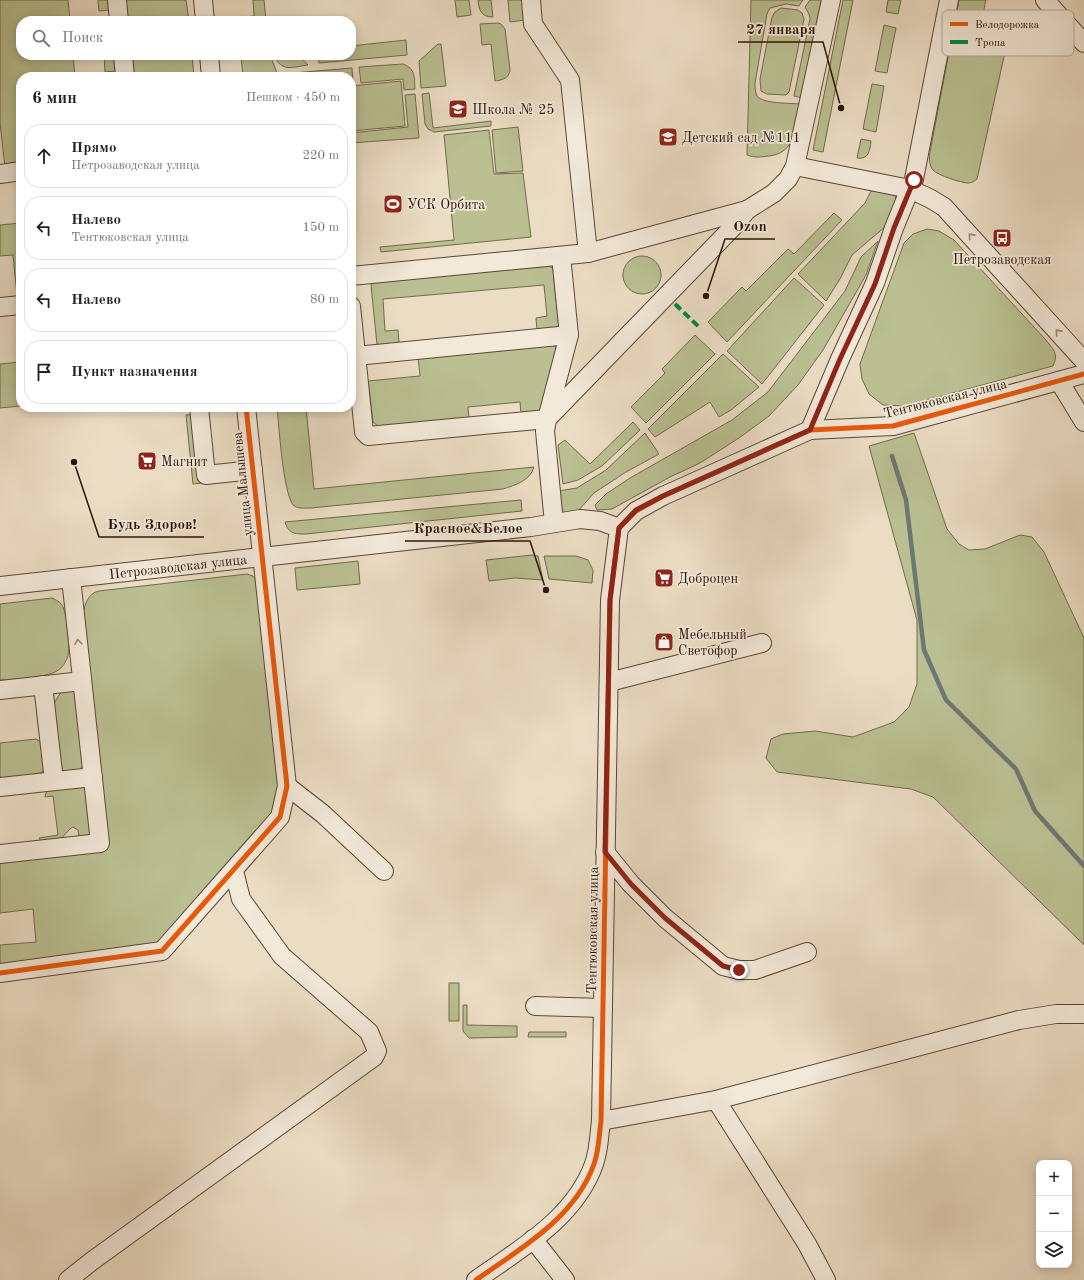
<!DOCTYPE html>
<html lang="ru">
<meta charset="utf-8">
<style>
body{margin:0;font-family:"Old Standard TT",serif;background:#f2f2f2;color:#222}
.controls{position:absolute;right:12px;bottom:12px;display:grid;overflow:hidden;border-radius:8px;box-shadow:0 2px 10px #0003}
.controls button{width:36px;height:36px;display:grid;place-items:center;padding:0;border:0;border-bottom:1px solid #e0e0e0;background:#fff;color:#222;font:20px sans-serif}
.stop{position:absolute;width:12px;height:12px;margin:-9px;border:3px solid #8f2418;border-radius:50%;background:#fff}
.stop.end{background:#8f2418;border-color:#fff;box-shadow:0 1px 4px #0008}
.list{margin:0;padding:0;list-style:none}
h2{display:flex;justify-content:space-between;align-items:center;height:52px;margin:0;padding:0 16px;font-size:17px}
h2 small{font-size:13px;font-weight:400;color:#767676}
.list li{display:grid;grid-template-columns:26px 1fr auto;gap:12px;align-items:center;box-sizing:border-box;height:64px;margin:0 8px 8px;padding:0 8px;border:1px solid #e0e0e0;border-radius:16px}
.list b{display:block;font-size:15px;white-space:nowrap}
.list p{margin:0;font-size:13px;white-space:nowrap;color:#767676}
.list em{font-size:13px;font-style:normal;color:#767676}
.icon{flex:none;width:22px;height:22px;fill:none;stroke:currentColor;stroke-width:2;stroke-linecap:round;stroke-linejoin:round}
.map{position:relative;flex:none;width:1084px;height:1280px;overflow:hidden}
.search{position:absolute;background:#fff;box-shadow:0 2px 10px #0003;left:16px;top:16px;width:340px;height:44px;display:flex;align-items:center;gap:10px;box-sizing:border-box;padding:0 14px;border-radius:16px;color:#767676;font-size:15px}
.panel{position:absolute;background:#fff;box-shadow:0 2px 10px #0003;left:16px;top:72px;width:340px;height:340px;border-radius:16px}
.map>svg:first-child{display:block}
.green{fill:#bac092;stroke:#726a4c}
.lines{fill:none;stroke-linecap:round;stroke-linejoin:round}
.stream{stroke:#6e7873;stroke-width:4.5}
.minor-casing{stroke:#5b4636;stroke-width:20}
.minor{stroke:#f2e9d9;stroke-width:18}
.quiet{stroke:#00873e;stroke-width:4;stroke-dasharray:8 4;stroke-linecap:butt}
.cycleway-casing{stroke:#f2e9d9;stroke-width:8}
.cycleway{stroke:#e8590c;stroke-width:5}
.oneway{stroke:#98897a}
.route{stroke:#8f2418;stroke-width:5}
.labels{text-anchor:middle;stroke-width:3.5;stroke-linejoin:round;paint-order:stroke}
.poi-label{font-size:14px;fill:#2b1407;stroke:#f2e9d9;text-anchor:start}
.street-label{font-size:14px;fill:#2b1407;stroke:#f2e9d9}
.key{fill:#f2e9d9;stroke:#b6a99a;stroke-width:1}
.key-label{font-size:11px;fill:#2b1407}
.leader{fill:none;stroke:#2b1407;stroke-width:1.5}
.callout-dot{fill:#2b1407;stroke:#f2e9d9;stroke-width:1.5}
.callout-label{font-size:15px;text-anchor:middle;font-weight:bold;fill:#2b1407;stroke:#f2e9d9;stroke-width:3.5;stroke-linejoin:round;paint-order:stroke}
</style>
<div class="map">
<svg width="1084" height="1280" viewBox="0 0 1084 1280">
<rect width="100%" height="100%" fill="#ebddc4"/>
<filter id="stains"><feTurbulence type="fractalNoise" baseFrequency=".005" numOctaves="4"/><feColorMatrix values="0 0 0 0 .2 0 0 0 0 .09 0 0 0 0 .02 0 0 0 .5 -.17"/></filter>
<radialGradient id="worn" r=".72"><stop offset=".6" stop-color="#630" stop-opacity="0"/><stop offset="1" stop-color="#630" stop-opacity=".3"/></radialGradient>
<g class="green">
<polygon points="0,0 68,0 70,21 21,21 21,55 73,55 75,77 21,77 21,166 5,167 0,123"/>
<polygon points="98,0 109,0 110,10 99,11"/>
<polygon points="123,0 186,0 189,21 125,21"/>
<polygon points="253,0 264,0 266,21 238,21 238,18 254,16"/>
<polygon points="455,0 469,0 471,15 457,17"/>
<path d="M 478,0 L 491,0 L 493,17 C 481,17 479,10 478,0 Z"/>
<polygon points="508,0 523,0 525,20 510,22"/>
<path d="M 751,0 L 803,0 L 799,6 L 786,4 L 770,8 L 767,14 L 755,83 C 755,87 755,92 757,96 C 763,104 791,103 801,104 C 796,127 796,153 769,156 C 761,157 754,158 747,155 Z"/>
<polygon points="810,0 827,0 807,99 794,96 810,19 809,14 805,7"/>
<polygon points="843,0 853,0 823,152 813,150"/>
<polygon points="888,0 901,0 898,14 886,12"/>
<path d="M 959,0 L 986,0 C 979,25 989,29 1007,43 L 977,179 C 974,181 972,183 968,183 C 962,183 937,175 933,170 C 929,165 929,158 930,152 Z"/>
<polygon points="781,8 798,10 802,13 804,19 789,92 786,95 767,94 761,91 760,79 772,17 775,12"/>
<path d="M 498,23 L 501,24 L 505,29 L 510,70 C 509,78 503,80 495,81 L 491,44 L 482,45 L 480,24 Z"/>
<polygon points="884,25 896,28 887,73 875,71"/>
<polygon points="406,40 407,55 319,63 318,55 351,55 351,46"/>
<polygon points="438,44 441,44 446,86 421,88 419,61"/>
<polygon points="104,55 114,55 116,71 105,72"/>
<polygon points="128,55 192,55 194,77 130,77"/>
<polygon points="241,55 270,55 277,73 281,74 352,68 353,83 351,83 351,77 243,77"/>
<path d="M 274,55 L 298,55 L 308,65 C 292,67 282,73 274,55 Z"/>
<path d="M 403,64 C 416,69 414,77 415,89 L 404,90 L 403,79 L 361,83 L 359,67 Z"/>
<polygon points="401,81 405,126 351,131 351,86"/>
<polygon points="872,84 884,86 876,132 863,129"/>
<polygon points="429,93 433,128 491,121 491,126 434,132 428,129 425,124 422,94"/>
<polygon points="415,94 419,138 351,143 351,133 408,127 405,95"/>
<polygon points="518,127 523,171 496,173 492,130"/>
<polygon points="489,130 494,174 523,173 531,237 381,252 380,247 454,240 444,135"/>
<path d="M 861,139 L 871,141 C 870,150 869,160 857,158 Z"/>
<polygon points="872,189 895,193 896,203 886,226 852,255 840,279 826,301 798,274 865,203"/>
<polygon points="834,213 842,220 727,342 708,322 742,287 746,291 788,249 794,254"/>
<polygon points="21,223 21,303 17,295 13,255 0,256 0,225"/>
<path d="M 927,229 L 939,231 L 954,240 L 1045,339 C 1053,349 1059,353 1053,366 L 904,406 L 883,405 L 869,394 L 862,379 L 860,364 L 904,243 L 913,234 Z"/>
<polygon points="878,241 866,275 823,350 798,385 769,416 739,438 700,463 670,477 612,509 597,510 595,505 606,494 630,478 732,420 768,392 845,291 861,257"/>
<circle cx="642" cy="275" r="19"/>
<polygon points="550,266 553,269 559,328 537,330 536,318 547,316 544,285 383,299 385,331 398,330 399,343 377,345 371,285 374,282"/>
<polygon points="794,278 824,305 762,384 727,351"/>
<polygon points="695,335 715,354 646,423 631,407 665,373 662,369"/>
<polygon points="554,344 557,351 541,411 521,414 520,402 468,407 469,419 379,427 373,422 368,381 420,376 418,357"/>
<polygon points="723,354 759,387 731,410 719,417 710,402 655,437 648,429"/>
<polygon points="21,362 21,406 0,408 0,364"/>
<path d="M 277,407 L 306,407 L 314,489 L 534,467 C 530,481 515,485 503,489 L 311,508 C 305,508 297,509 293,505 C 283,491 279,427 277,407 Z"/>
<polygon points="196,414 203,483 193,484 186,415"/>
<polygon points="633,422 640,430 602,466 578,480 563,484 558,445 565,440 590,464"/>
<polygon points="645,433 659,454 626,472 594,493 578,511 560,514 558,491 577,488 606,470"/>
<polygon points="914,433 947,529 959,544 969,550 985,549 1020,535 1032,537 1044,552 1084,638 1084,945 933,797 911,789 777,772 766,758 771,739 783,734 815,731 853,737 894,722 909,707 917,684 917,620 869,446"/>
<path d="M 521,500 L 522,511 L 306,534 C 294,534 289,534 285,522 Z"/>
<polygon points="532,555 538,556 543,580 515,578 489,581 486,560"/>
<polygon points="544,556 576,556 588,560 593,570 592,583 549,579"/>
<polygon points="358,561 360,584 297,590 295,568"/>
<path d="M 247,574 L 253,576 L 257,582 L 279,782 L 275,812 L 159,944 L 0,965 L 0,945 L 36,942 L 33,909 L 0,913 L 0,863 L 98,851 L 83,614 C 85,604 88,593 99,591 Z"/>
<path d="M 52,598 C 56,600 59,601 62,605 C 67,613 70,647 68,656 C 66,662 62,668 57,671 C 48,677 12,680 0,680 L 0,604 Z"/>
<path d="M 76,688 L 83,767 C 76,772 68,774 61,769 L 52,711 C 54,703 58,693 66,689 C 68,688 73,688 76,688 Z"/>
<polygon points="36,739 41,742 46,766 42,772 38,774 0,779 0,743"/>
<path d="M 74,784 L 85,787 L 89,793 L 93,836 L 79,837 L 78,830 L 73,827 L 70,829 L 59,841 L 41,841 L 39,838 L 58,835 L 53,796 L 45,797 C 46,784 64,785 74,784 Z"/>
<rect x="449" y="983" width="10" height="38"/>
<polygon points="463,1005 467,1005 467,1025 517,1026 517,1037 469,1038 463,1031"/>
<polygon points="529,1032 566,1032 566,1037 528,1037"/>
</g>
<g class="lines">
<polyline class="stream" points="892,456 906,500 924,650 946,700 1016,769 1035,811 1084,866"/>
<g class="minor-casing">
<g id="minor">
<polyline points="117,0 119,21"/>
<polyline points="203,0 205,21"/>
<polyline points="531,0 533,24 570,80 588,253"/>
<polyline points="1045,0 1084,43"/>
<polyline points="123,55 125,77"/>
<polyline points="209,55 211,77"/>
<polyline points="795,166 910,189 931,199 944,207 1084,361"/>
<polyline points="0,174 21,171"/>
<polyline points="351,276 588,253 747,210"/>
<polyline points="351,306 364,432 368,436 547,419 569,335 561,256"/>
<polyline points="0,307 21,305"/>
<polyline points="356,356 569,335"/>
<polyline points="1059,381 1084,422"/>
<polyline points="199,407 206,475 253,470"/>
<polyline points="810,430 840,359 875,283 894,228 914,179 949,0"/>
<polyline points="554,523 545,431 547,419 734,226 747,210 774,193 788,179 795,166 831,0"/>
<polyline points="619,528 636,511 663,496 810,430 893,426 1084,374"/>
<path id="s1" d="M 0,586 L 262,557 L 531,527 L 580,519 L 600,521 L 619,528"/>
<polyline points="609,682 762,643"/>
<polyline points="43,685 54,781"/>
<polyline points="0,690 82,681"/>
<polyline points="287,786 323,814 384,871"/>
<polyline points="0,787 93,777"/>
<polyline points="605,852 631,884 665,918 723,966 739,970 755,970 807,952"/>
<polyline points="0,854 100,843 71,578"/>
<polyline points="0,973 162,951 280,817 287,786 246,407"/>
<polyline points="535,1006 603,1008"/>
<polyline points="716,1100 807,1244 826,1280"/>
<polyline points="601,1121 716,1100 1019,1020 1056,1014 1084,1014"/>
<polyline points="533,1239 565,1280"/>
<polyline points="68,1280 92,1261 374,1057 377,1051 369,1032 282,956 241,899 234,871"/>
<path d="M 476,1280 C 520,1249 575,1218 594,1164 C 599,1150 599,1136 601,1121 L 610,600 L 619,528"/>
</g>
</g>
<use href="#minor" class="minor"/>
<polyline class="quiet" points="675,304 701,329"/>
<g class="cycleway-casing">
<g id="cycleway">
<polyline points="0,973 162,951 280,817 287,786 246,407"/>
<path d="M 476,1280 C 520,1249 575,1218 594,1164 C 599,1150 599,1136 601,1121 L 610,600 L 619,528 L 636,511 L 663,496 L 810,430 L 893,426 L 1084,374"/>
</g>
</g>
<use href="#cycleway" class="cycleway"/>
</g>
<defs><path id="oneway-chevron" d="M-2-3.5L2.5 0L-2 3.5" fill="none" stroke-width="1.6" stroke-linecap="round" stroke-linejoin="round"/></defs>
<g class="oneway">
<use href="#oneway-chevron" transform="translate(971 236) rotate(-132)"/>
<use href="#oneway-chevron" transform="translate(1058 332) rotate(-132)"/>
<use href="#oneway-chevron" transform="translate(78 642) rotate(-96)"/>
</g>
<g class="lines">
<polyline class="route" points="739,970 723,966 665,918 631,884 605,852 610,600 619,528 636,510 663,496 810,430 840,359 875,284 894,228 914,180"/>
</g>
<defs>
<g id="school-square" transform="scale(1)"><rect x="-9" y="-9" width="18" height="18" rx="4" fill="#8f2418" stroke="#f2e9d9"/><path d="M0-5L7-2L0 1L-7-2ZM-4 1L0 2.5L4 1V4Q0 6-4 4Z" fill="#fff"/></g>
<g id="stadium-square" transform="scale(1)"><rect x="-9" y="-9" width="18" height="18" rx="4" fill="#8f2418" stroke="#f2e9d9"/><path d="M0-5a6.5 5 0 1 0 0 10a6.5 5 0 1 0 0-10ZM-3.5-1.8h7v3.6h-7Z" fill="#fff"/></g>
<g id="bus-square" transform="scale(1)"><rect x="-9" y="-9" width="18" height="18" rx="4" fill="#8f2418" stroke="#f2e9d9"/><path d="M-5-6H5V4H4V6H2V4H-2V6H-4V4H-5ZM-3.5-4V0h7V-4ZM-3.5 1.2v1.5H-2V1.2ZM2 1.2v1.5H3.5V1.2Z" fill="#fff"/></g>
<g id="supermarket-square" transform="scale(1)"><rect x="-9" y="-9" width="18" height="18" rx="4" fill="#8f2418" stroke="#f2e9d9"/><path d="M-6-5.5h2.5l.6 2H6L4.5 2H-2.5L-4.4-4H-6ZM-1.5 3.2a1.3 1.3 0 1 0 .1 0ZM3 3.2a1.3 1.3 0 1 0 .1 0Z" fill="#fff"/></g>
<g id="shop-square" transform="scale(1)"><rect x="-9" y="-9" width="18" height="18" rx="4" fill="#8f2418" stroke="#f2e9d9"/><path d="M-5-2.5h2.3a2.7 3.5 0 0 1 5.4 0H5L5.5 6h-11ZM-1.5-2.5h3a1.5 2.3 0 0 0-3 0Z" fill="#fff"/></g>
</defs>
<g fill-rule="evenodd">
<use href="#school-square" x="458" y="109"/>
<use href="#school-square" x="668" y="137"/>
<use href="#stadium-square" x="393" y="204"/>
<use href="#bus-square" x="1002" y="238"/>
<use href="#supermarket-square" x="147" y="461"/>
<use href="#supermarket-square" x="664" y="578"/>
<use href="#shop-square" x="664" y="642"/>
</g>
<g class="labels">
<g class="poi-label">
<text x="472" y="114">Школа № 25</text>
<text x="682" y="142">Детский сад №111</text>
<text x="407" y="209">УСК Орбита</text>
<text x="1002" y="264" text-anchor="middle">Петрозаводская</text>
<text x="161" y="466">Магнит</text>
<text x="678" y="583">Доброцен</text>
<text x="678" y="639">Мебельный<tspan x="678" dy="16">Светофор</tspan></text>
</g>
<g class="street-label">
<text transform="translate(945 398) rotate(-14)" y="5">Тентюковская улица</text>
<text transform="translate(242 484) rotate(-96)" y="5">улица Малышева</text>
<text dy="5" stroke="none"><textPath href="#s1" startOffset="179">Петрозаводская улица</textPath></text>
<text transform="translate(592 930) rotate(-89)" y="5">Тентюковская улица</text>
</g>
</g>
<rect x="942" y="10" width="132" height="46" rx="6" class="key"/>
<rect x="950" y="22" width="18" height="4" fill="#e8590c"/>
<rect x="950" y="40" width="18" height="4" fill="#00873e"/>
<g class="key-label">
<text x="975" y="28">Велодорожка</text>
<text x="975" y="46">Тропа</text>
</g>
<path class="leader" d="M841 108L823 42H738M706 296L725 239H775M74 462L99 537H204M546 590L530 541H405"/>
<g class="callout-dot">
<circle cx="841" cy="108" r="4"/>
<circle cx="706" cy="296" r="4"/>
<circle cx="74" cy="462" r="4"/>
<circle cx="546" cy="590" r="4"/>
</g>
<g class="callout-label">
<text x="781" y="34">27 января</text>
<text x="750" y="231">Ozon</text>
<text x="152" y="529">Будь Здоров!</text>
<text x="468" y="533">Красное&amp;Белое</text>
</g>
<rect width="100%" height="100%" filter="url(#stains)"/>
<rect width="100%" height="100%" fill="url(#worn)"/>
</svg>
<div class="controls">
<button>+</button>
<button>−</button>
<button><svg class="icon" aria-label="layers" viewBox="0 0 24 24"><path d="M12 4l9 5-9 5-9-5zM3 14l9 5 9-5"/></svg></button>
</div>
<div class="stop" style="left:914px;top:180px"></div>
<div class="stop end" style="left:739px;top:970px"></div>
<div class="search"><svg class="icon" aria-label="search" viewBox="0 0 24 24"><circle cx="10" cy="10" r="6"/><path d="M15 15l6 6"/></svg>Поиск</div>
<section class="panel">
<h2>6 мин<small>Пешком · 450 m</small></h2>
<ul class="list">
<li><svg class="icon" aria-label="ahead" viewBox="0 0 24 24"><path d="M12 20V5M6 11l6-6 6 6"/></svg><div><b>Прямо</b><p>Петрозаводская улица</p></div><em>220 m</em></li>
<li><svg class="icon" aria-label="left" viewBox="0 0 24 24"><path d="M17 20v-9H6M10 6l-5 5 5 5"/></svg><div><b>Налево</b><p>Тентюковская улица</p></div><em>150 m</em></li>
<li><svg class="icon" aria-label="left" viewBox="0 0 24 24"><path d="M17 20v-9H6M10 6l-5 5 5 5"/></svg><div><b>Налево</b></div><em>80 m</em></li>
<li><svg class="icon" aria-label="arrive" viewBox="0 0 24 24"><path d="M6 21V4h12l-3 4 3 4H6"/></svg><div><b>Пункт назначения</b></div></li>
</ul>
</section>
</div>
